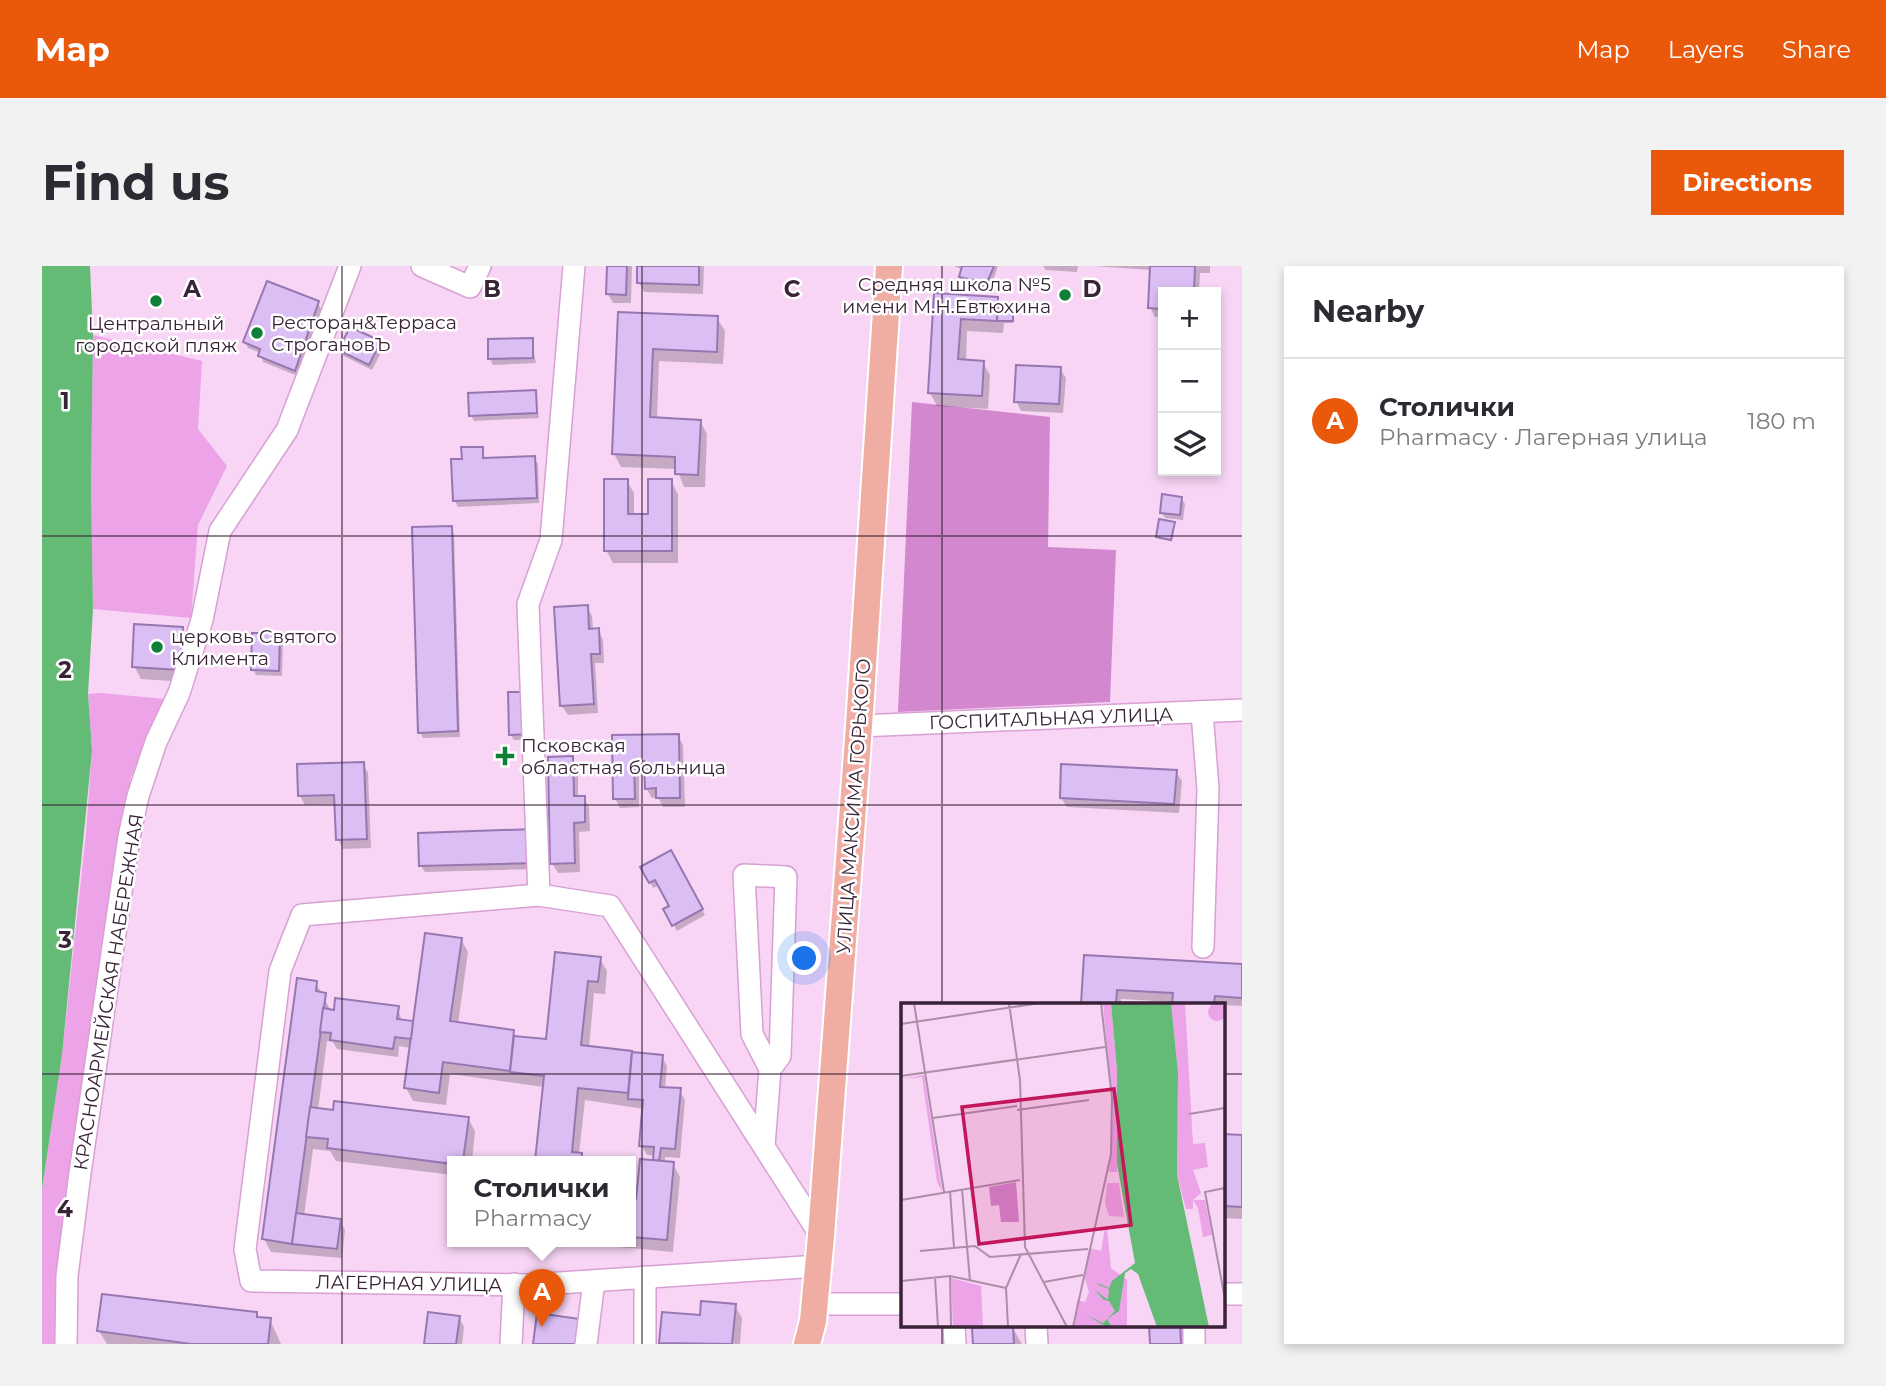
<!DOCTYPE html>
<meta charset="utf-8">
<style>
body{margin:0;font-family:Montserrat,sans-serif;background:#f2f2f3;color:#2b2b33}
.controls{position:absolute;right:21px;top:21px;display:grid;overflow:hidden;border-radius:0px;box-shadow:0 4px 10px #0003}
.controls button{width:63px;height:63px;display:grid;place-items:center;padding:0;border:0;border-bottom:2px solid #e1e1e2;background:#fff;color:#2b2b33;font:35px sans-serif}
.you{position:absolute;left:763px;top:693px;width:24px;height:24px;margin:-18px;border:5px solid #fff;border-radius:50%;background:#1a73e8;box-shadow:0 0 0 10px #1a73e833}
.badge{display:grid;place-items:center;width:46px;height:46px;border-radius:50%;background:#ea580c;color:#fff;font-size:23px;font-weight:700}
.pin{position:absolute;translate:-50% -58px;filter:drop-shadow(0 2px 4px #0008)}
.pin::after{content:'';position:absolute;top:37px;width:24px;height:21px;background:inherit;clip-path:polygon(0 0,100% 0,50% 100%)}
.popup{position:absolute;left:405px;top:890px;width:189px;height:91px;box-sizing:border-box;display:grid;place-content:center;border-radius:0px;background:#fff;filter:drop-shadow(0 2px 5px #0005);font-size:23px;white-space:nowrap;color:#7c7c81}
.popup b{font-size:26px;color:#2b2b33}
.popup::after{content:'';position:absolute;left:50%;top:100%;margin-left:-14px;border:14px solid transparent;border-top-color:#fff}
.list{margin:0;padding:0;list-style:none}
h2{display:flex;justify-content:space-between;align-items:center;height:91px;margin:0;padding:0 28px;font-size:30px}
h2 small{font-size:23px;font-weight:400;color:#7c7c81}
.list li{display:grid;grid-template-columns:46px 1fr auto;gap:21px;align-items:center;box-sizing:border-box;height:126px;padding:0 28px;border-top:2px solid #e1e1e2}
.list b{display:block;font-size:26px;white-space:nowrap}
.list p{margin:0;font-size:23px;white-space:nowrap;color:#7c7c81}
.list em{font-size:23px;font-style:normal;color:#7c7c81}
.icon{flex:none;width:38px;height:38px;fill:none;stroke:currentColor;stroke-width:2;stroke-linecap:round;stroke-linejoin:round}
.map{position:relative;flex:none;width:1200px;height:1078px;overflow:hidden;border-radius:0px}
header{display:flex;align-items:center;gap:42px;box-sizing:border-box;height:98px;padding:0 35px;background:#ea580c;color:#fff}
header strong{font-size:33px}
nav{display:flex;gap:38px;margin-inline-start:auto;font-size:24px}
.intro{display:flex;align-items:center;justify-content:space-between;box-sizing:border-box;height:168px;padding:0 42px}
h1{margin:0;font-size:49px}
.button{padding:18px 32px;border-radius:0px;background:#ea580c;color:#fff;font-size:24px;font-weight:700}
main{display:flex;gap:42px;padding:0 42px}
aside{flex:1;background:#fff;border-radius:0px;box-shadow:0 4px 10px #0003}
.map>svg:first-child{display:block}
.green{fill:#eca3e7}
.forest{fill:#d387ce}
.water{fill:#64bb76}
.shadow{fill:#0003}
.building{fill:#dbbff4;stroke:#9777b2;stroke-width:2}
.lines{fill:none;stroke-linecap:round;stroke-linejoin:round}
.minor-casing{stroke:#d8a0d4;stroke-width:24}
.major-casing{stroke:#fff;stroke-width:30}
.minor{stroke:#fff;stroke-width:21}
.major{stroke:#efada4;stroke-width:26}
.grid{fill:none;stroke:#392337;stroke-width:2;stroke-opacity:0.55}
.poi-dot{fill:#0e8037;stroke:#fff;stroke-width:2.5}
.labels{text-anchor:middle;stroke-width:5;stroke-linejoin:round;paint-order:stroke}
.poi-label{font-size:19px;fill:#392337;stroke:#fff;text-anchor:start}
.street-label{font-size:19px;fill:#392337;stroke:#fff}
.inset-road{fill:none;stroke:#ac8ea9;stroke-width:2}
.view{fill:#c2185b;fill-opacity:0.15;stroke:#c2185b;stroke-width:3.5}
.inset-edge{fill:none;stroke:#392337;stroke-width:3.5}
.grid-label{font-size:23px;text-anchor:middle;font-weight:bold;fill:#392337;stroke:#fff;stroke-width:5;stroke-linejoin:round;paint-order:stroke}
</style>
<header>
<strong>Map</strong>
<nav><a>Map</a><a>Layers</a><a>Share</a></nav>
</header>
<div class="intro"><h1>Find us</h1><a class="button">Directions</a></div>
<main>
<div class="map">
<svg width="1200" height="1078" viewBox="0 0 1200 1078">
<rect width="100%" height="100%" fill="#f8d5f5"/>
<g class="green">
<polygon points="51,69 160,95 156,163 185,200 156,259 149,352 51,343 49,220"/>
<polygon points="59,427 123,433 89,511 56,720 38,885 14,1009 16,1078 0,1078 0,923 20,789 44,568 50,485 46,428"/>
</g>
<polygon class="forest" points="870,136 1008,151 1006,281 1074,284 1068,436 856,446"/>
<polygon class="water" points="0,0 48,0 51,69 49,220 51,343 46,428 50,485 20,789 0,923"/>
<g class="shadow">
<polygon points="567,0 590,0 589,37 571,37 566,28"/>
<polygon points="597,0 662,0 661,28 602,26 597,16"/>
<polygon points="912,0 956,0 948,23 922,17 919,11 921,4"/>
<polygon points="1001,0 1036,0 1035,6 1004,4"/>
<polygon points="1050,0 1168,0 1168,7 1158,7 1157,26 1121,26 1121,51 1113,51 1108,41 1110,4"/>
<polygon points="894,29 955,33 960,41 971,43 971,57 962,57 961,67 925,65 924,96 941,97 948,109 946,143 895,140 888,127"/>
<polygon points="276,37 279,43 256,110 221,96 219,87 206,82 203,76"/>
<polygon points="578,48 675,52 683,65 681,98 617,95 615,153 658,155 665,168 663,221 642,221 635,203 579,201 572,188"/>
<polygon points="489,73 494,97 451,99 448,93"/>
<polygon points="338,77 341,83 330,104 302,90 298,84"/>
<polygon points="1018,103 1024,112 1021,147 979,145 974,135"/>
<polygon points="493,126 497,152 432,155 429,149"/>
<polygon points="440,182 443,193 492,192 496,198 497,237 416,241 413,235 421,194"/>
<polygon points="585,215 592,227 592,249 608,249 629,215 636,228 636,297 571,297 564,284"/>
<polygon points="1139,232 1143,238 1141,254 1123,252 1120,246"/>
<polygon points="1132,258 1130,275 1117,273 1116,271"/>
<polygon points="409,262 412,268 418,471 381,472 378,466"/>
<polygon points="545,341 550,350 551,364 556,364 561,374 562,397 553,397 556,447 526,449 520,440"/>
<polygon points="140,363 147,376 145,416 99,413 92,400"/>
<polygon points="237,369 241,375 240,410 214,409 211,403"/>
<polygon points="486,427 490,474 472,474 468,468"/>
<polygon points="636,470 641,479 643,541 621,541 616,531 610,532 604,522 604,504 597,504 597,541 578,542 573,532 572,471"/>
<polygon points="530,492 536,501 536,532 542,532 547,541 548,565 537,566 538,606 516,607 510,597"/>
<polygon points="321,498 326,507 329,582 301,583 296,573 295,538 263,539 258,530"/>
<polygon points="1134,506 1140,515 1137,547 1025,541 1019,532"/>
<polygon points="491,565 496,603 383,606 379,600 378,569"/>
<polygon points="629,586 663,649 635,665 624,644 629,641 618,619 611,622 600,602"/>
<polygon points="419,673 426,686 416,758 471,766 475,772 506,775 558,693 565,705 563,728 552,727 547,782 620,791 625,800 623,823 637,824 643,834 638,892 623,891 623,897 631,898 638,911 631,986 512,975 589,975 589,935 595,935 614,897 613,890 605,889 599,879 602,843 543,834 537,888 543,895 495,895 502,821 408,808 404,839 371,835 364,822 369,782 357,780 356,791 295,783 291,776 285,775 276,844 426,852 433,865 430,895 411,895 411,909 294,895 288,885 271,883 262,950 298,955 303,964 300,992 229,986 222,973 274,717 289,745 356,742 360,756 370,757 372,761"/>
<polygon points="1044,690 1200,700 1200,740 1079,733 1079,738 1041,738"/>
<polygon points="1181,870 1200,871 1200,953 1181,952"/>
<polygon points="693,1040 700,1052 698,1078 619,1077 660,1051"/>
<polygon points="214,1048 217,1053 228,1054 239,1078 65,1078 57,1065"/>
<polygon points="417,1051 422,1061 420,1078 384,1078"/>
<polygon points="1109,1059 1138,1059 1148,1078 1110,1078"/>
<polygon points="970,1061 980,1078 933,1078"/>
</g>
<g class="building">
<polygon points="565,0 585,0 584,29 564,28"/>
<polygon points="595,0 657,0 657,19 595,17"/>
<polygon points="920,0 952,0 945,17 917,11"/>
<polygon points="1108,0 1153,0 1152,26 1121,26 1121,43 1106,42"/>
<polygon points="225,15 277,35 253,105 216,90 218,83 201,76"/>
<polygon points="892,27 956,31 955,55 919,53 916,93 942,95 940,130 886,127"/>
<polygon points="956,39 971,39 971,55 955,55"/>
<polygon points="576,46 676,50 675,86 611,83 608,151 659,154 656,209 633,208 633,191 570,188"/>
<polygon points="308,61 339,75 327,99 296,84"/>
<polygon points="491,72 491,92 446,93 446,73"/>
<polygon points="974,99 1019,101 1017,138 972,136"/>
<polygon points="494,124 495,147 427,150 426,127"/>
<polygon points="419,181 441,181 441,192 493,190 495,232 411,235 409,193 420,193"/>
<polygon points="562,213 586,213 586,248 606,248 606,213 630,213 630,285 562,285"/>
<polygon points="1120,228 1140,231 1138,249 1118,247"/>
<polygon points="1117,253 1133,256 1129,274 1114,271"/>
<polygon points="410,260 416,465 376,467 370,261"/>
<polygon points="546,339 547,363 557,362 558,388 549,388 552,438 518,440 512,341"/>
<polygon points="92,358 141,361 138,404 90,401"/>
<polygon points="210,367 238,367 237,405 209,404"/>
<polygon points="466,426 487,426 488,468 467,469"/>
<polygon points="637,468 638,532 614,532 614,522 603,523 602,495 592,495 593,533 571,533 570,469"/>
<polygon points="531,490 532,530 543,530 543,556 532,557 533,597 508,598 506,491"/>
<polygon points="322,496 325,573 294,574 292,529 256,530 255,498"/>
<polygon points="1019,498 1135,504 1132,538 1018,532"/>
<polygon points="492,563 493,597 377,600 376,567"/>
<polygon points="629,584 661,643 630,660 621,643 627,640 613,614 607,617 598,601"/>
<polygon points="383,667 420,672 408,755 472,764 468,805 401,796 397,827 362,822"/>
<polygon points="513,686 559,691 556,716 546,715 539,779 590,785 586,827 536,822 530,886 540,887 540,895 493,895 502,810 468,806 472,770 504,773"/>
<polygon points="1042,689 1200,698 1200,732 1173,730 1172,738 1130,738 1131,727 1075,724 1074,738 1039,738"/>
<polygon points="255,712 275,715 274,725 284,727 250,978 220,973"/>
<polygon points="293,732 357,740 355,753 371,755 369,773 353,771 351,783 288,774 289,767 278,766 281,742 292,744"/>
<polygon points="590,786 621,789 618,821 639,822 633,883 619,882 617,895 611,894 612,881 597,880 601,834 586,833"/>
<polygon points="292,835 427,851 421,895 411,895 411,898 285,882 286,873 264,871 268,841 291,844"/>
<polygon points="1181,868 1200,869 1200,941 1181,940"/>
<polygon points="598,893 632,896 625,974 589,971 589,933 594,933"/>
<polygon points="254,947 299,953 295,983 250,978"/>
<polygon points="60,1028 215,1046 215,1051 229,1052 226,1078 149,1078 55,1065"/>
<polygon points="659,1035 694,1038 690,1078 617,1077 620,1046 658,1049"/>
<polygon points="386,1046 418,1050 414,1078 382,1078"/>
<polygon points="495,1047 538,1053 535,1078 491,1078"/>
<polygon points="971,1059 972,1078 931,1078 930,1062"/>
<polygon points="1107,1059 1138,1059 1139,1078 1108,1078"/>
</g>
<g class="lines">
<g class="minor-casing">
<g id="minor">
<polyline points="380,0 428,21 438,0"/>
<polyline points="1160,446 1166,523 1161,681"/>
<polyline points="817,460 1200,444"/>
<polyline points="497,629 486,338 509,274 532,0"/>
<polyline points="722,880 728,803 710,768 702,609 744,611 738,790 728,803"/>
<polyline points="776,1000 487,1019 209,1015 203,983 238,705 260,649 497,629 568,640 779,970"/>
<polyline points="1181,1028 1200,1028"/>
<polyline points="773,1038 861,1038"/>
<polyline points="912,1059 913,1078"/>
<polyline points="994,1059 995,1078"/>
<polyline points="1152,1059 1152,1078"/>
<polyline points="24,1078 25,1010 38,907 87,571 96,530 114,476 137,427 160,354 178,265 245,164 308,0"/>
<polyline points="469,1078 472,1018"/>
<polyline points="544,1078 552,1015"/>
<polyline points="603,1078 603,1011"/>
</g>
</g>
<g class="major-casing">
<polyline id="major" points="765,1078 771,1055 779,970 817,460 847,0"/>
</g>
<use href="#minor" class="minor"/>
<use href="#major" class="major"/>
</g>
<path class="grid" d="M 300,0 L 300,1078M 600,0 L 600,1078M 900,0 L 900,738M 0,270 L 1200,270M 0,539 L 1200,539M 0,808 L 861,808M 1181,808 L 1200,808M 900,1059 L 900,1078"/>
<g class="poi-dot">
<circle cx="1023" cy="29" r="7"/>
<circle cx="114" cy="35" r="7"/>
<circle cx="215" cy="67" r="7"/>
<circle cx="115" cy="381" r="7"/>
<path d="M459.5 479.5h7v7h7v7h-7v7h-7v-7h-7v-7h7z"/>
</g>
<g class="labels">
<g class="poi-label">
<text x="1009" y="25" text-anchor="end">Средняя школа №5<tspan x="1009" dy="22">имени М.Н.Евтюхина</tspan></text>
<text x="229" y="63">Ресторан&amp;Терраса<tspan x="229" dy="22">СтрогановЪ</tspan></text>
<text x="114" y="64" text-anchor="middle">Центральный<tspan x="114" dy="22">городской пляж</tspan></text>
<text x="129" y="377">церковь Святого<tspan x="129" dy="22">Климента</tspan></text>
<text x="479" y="486">Псковская<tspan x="479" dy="22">областная больница</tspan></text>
</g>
<g class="street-label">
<text transform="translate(1009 452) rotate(-2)" y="7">ГОСПИТАЛЬНАЯ УЛИЦА</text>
<text transform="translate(811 540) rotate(-86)" y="7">УЛИЦА МАКСИМА ГОРЬКОГО</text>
<text transform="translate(66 726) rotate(-81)" y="7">КРАСНОАРМЕЙСКАЯ НАБЕРЕЖНАЯ</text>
<text transform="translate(367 1017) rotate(1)" y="7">ЛАГЕРНАЯ УЛИЦА</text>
</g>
</g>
<g transform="translate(859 737)">
<rect width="324" height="324" fill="#f8d5f5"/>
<path d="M 202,0 L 210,0 L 216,67 L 216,169 L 208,169 L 212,111 ZM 270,0 L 284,0 L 292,141 L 304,140 L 307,164 L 292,167 L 300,190 L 292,197 L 304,197 L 311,232 L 302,234 L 297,205 L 292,197 L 292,206 L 285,206 L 276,172 L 277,70 ZM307 9a9 9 0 1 1 18 0a9 9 0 1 1-18 0ZM 23,72 L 41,188 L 36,179 L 21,74 L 0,76 ZM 206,180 L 218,180 L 223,214 L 208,213 L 204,200 ZM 204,225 L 206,225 L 210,265 L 226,277 L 226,324 L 173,324 L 176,297 L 184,299 L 188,289 L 183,273 L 188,245 L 200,248 ZM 50,275 L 80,283 L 82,324 L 52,324 Z" fill="#eca3e7"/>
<path d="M 115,179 L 118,219 L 100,219 L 98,202 L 90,203 L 88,184 Z" fill="#d387ce"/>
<path d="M 210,0 L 270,0 L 277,70 L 276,172 L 308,324 L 256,324 L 237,271 L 230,266 L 224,270 L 218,308 L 206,316 L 211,324 L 206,324 L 185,312 L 202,320 L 214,308 L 208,298 L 204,297 L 202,296 L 194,287 L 207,297 L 208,286 L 198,282 L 196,280 L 208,285 L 211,278 L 234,260 L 216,161 L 216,67 Z" fill="#64bb76"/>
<path class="inset-road" d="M 13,0 L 43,189M 108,0 L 119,77 L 124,244 L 166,324M 0,21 L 139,0M 0,73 L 204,44M 116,107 L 188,97M 288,111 L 324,105M 32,115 L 116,103M 324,185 L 304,189 L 324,296M 61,186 L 69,278M 49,188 L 53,245M 0,197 L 119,177M 19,248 L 74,243 L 89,254 L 187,246M 49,273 L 50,324M 34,274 L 37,324M 0,278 L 49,273 L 105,285M 143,279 L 182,272M 107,324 L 105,285 L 120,251M 172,324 L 210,151 L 211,95 L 200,0"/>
<path class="view" d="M 213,86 L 230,222 L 78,241 L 61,104 Z"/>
<rect width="324" height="324" class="inset-edge"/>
</g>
<g class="grid-label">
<text x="150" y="31">A</text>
<text x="450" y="31">B</text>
<text x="750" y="31">C</text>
<text x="1050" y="31">D</text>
<text x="23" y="143">1</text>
<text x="23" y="412">2</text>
<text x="23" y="682">3</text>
<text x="23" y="951">4</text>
</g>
</svg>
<div class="controls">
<button>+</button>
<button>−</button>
<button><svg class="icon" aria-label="layers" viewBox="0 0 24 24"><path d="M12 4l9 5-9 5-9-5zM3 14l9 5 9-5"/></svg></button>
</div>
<div class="you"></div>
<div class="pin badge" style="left:500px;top:1061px">A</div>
<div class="popup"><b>Столички</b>Pharmacy</div>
</div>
<aside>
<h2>Nearby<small></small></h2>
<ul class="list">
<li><span class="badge">A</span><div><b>Столички</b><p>Pharmacy · Лагерная улица</p></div><em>180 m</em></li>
</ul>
</aside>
</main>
